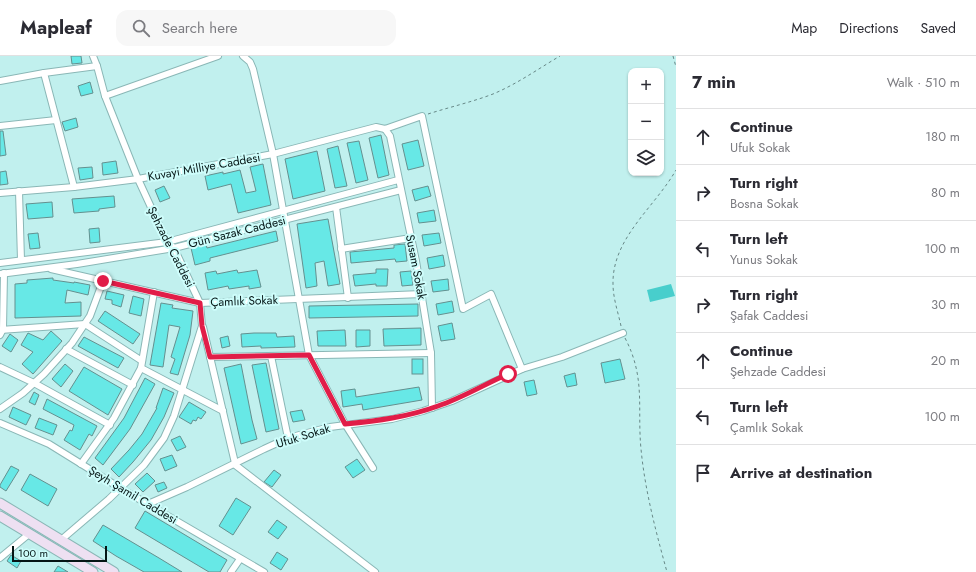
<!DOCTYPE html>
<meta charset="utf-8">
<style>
body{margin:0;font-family:Jost,sans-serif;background:#f7f7f7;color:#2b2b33}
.controls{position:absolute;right:12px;top:12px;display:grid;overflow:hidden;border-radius:8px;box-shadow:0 1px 3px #0004}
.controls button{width:36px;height:36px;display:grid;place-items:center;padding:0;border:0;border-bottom:1px solid #e1e1e2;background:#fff;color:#2b2b33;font:20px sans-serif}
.scale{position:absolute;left:12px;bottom:10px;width:95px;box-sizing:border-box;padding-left:4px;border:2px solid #041515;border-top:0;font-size:11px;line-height:14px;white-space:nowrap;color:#041515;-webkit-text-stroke:3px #cefdfb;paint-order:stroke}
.stop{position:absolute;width:12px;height:12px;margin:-9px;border:3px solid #e11d48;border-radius:50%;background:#fff}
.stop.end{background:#e11d48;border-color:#fff;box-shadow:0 1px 4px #0008}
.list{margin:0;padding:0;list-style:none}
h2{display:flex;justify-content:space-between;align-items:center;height:52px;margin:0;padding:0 16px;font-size:17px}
h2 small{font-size:13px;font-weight:400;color:#7c7c81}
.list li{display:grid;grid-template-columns:26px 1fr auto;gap:12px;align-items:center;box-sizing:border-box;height:56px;padding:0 16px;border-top:1px solid #e1e1e2}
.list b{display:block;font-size:15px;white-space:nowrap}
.list p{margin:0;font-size:13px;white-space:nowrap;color:#7c7c81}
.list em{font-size:13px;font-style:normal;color:#7c7c81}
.icon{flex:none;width:22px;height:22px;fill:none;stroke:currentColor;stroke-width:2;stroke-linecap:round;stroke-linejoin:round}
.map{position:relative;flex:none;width:676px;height:516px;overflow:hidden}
header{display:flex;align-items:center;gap:24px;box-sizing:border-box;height:56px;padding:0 20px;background:#fff;border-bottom:1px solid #e1e1e2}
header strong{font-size:19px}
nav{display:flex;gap:22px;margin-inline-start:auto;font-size:14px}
.search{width:280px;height:36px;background:#f7f7f7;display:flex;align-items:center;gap:10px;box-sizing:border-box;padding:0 14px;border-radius:12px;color:#7c7c81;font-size:15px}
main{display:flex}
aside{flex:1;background:#fff}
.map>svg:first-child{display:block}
.water{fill:#48cecc}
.building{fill:#67e8e6;stroke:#64908f}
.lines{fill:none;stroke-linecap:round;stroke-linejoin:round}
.street-casing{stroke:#8ab7b6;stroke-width:8}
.secondary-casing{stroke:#8ab7b6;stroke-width:11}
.path{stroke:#678887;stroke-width:1;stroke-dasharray:3 3;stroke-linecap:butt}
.street{stroke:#fff;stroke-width:6}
.secondary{stroke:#eee0f2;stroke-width:9}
.route{stroke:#e11d48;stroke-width:5}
.labels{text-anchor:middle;stroke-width:4;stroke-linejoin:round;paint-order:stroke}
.street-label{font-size:12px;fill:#041515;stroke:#cefdfb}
</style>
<header>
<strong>Mapleaf</strong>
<div class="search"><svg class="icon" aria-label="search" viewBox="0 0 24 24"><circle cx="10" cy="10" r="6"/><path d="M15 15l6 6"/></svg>Search here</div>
<nav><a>Map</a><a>Directions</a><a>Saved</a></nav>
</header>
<main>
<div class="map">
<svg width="676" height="516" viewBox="0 0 676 516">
<rect width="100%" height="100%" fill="#c1f0ee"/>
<polygon class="water" points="671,228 675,240 650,246 647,234"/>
<g class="building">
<polygon points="71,0 81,0 82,7 72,8"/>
<polygon points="90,26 93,37 81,40 78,30"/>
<polygon points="76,62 78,71 65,75 62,66"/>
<polygon points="0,75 3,75 6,99 0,100"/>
<polygon points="381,79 389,119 378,122 369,82"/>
<polygon points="418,84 424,110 408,114 402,88"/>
<polygon points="359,85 368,124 356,127 347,87"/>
<polygon points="338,90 347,130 335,132 327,93"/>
<polygon points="317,95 325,135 293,143 285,103"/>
<polygon points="116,105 118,117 103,119 102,107"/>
<polygon points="263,108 271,149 238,157 231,128 208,134 205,120 223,116 223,118 240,114 246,137 256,135 250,111"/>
<polygon points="92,111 93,122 80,124 78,112"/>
<polygon points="6,115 8,128 0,129 0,116"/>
<polygon points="164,130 170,142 160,146 155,134"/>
<polygon points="428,130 431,140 415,145 412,134"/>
<polygon points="114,140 115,151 99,153 99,155 74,157 72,143"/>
<polygon points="52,146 53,161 28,163 26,148"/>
<polygon points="434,154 436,165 419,167 417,157"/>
<polygon points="328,163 340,228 328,230 324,205 315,207 317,230 306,232 297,168"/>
<polygon points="99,172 100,186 90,187 89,173"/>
<polygon points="276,175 278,185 210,202 210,205 195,209 191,192 206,188 207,192"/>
<polygon points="38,177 40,192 30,193 28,178"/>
<polygon points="439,177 441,187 424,190 422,179"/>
<polygon points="405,188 407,205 396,206 395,203 351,207 350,196 394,192 394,189"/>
<polygon points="443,199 445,210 429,213 427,202"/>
<polygon points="376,213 388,213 387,230 376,230 376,228 355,230 353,219 376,217"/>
<polygon points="237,214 238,217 257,214 261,231 249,233 249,230 229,233 228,230 208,234 205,217 216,215 217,218"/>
<polygon points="411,215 413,229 402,230 400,216"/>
<polygon points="53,222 53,224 74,227 74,226 90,229 88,239 67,234 65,247 81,246 81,260 15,262 15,228 27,227 27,224"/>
<polygon points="448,223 449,234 433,236 431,225"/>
<polygon points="107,235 124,239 121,251 112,248 112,244 105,243"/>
<polygon points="133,240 144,243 141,260 129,257"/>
<polygon points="452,245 454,256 438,259 436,248"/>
<polygon points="161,247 173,249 172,252 193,255 190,279 178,319 170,317 175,303 171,301 180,271 169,269 163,311 150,309"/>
<polygon points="418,248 418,260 309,262 309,250"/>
<polygon points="105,255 140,278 133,288 98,265"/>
<polygon points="452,267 455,283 441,285 438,270"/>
<polygon points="421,272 421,289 384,290 383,273"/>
<polygon points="345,274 346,290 318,290 317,275"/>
<polygon points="356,274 370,274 370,290 356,291"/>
<polygon points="51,275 62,285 33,318 22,308 33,296 21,289 28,277 43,284"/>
<polygon points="254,277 276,277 277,281 294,280 295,291 261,292 261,290 242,291 241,278"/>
<polygon points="10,278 18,284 11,296 2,290"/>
<polygon points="228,280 230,290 222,292 220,282"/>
<polygon points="84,281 124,302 118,312 78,290"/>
<rect x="412" y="303" width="11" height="15"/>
<polygon points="620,303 625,323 605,327 601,307"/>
<polygon points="266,307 279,373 266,376 252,309"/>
<polygon points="65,308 73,315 61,331 52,323"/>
<polygon points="241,308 252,364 257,383 241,388 224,312"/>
<polygon points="84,311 122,333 108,359 69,335"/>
<polygon points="575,317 577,329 567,331 564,320"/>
<polygon points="145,322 155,328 130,373 103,409 95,402 124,362"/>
<polygon points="534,324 537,338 527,340 524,326"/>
<polygon points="419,331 422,344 363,354 362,348 343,351 341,335 355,333 356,341"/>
<polygon points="163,332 174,337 164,361 151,384 133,406 119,421 111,413 129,394 142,378 157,352 156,352"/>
<polygon points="34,336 39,339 35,349 29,346"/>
<polygon points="47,343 97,370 92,380 89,378 80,394 64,384 70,374 72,375 74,369 43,353"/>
<polygon points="189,346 206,356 201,363 198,361 196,365 193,364 191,368 179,361"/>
<polygon points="13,351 31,359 26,369 9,361"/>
<polygon points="302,354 305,364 293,366 290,356"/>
<polygon points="39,362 57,369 53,379 35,372"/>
<polygon points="180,380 186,391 177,395 171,384"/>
<polygon points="172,399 177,410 165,415 160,403"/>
<polygon points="357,403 365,414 353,422 345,411"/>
<polygon points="11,410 19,414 6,435 0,431 0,429"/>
<polygon points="274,414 281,419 272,431 264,426"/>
<polygon points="147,417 155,425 143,436 135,428"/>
<polygon points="30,418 57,433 48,450 21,434"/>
<polygon points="164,426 167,432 158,436 155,429"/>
<polygon points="236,442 251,451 233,479 219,470"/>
<polygon points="145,455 227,504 220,516 209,516 135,472"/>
<polygon points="277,464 287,471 278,483 268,476"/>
<polygon points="103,469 159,502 182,516 144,516 116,500 93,485"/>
<polygon points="277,496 288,503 281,514 270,507"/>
<polygon points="11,499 21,505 17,512 7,505"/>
<polygon points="58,510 68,516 54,516"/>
</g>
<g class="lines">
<g class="street-casing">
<g id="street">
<polyline points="243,0 250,6 253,13 273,98 309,299 345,368 373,412"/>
<polyline points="44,17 74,131"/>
<polyline points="0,25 44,17 97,10"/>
<polyline points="105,40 218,0"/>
<polyline points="0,70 56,64"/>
<polyline points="385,73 422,60 463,253 491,238 522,313"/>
<polyline points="385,73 390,80 416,205 431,297 432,352"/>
<polyline points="19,135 21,204"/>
<polyline points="0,137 74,131 138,123 273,98 376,71 385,73"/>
<polyline points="336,151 348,242"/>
<polyline points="341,193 411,182"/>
<polyline points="0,207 167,186 398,124"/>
<polyline points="51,213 200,247 422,238"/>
<polyline points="0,218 77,208 174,192 401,134"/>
<polyline points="203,271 235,407"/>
<polyline points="0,274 85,268 142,305"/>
<polyline points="0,279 3,273 4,217"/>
<polyline points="66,293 133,329"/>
<polyline points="271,300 288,382"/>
<polyline points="210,301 431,297"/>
<polyline points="0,311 34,327 110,369"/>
<polyline points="141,312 223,355"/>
<polyline points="0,353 23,337 44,318 72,287 90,260 103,225"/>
<polyline points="0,367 49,388 120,432 264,516"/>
<polyline points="81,408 114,362 141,312 154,236"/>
<polyline points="234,408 375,516"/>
<polyline points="148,448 187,431 264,393 288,382 330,371 392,363 423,355 452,345 522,313 562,301 623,277"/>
<polyline points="61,484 109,443 144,409 164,382 174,360 202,270 200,247 174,192 167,186 138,123 105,40 97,10 93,0"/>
<polyline points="0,502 29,478"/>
<polyline points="231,516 240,503"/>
</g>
</g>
<g class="secondary-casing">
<g id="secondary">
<polyline points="0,447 114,516"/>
<polyline points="0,460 93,516"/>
</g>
</g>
<g class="path">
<polyline points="673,0 676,11"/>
<path d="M 428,58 C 450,51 472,46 493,38 C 517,28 538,13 560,0"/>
<path d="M 621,270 C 618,256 613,242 613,228 C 612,182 655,151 676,114"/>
<path d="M 625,282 C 646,322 637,352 641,393 C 645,435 656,476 667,516"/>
</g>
<use href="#street" class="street"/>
<use href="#secondary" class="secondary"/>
</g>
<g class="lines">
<path class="route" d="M 103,225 L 200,247 L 202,270 L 210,301 L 309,299 L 345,368 C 377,365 408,361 438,350 C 462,342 485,328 508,318"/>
</g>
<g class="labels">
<g class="street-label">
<text transform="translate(204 111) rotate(-10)" y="4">Kuvayi Milliye Caddesi</text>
<text transform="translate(237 176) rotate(-14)" y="4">Gün Sazak Caddesi</text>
<text transform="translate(171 191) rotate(63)" y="4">Şehzade Caddesi</text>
<text transform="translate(416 211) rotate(79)" y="4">Susam Sokak</text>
<text transform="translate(244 245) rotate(-2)" y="4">Çamlık Sokak</text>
<text transform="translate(303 380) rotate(-17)" y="4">Ufuk Sokak</text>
<text transform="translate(133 439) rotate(31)" y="4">Şeyh Şamil Caddesi</text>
</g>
</g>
</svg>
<div class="controls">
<button>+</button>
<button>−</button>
<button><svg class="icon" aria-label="layers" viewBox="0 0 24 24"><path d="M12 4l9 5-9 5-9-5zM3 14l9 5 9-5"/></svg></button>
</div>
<div class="scale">100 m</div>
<div class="stop" style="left:508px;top:318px"></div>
<div class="stop end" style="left:103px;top:225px"></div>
</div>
<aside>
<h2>7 min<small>Walk · 510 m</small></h2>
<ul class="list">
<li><svg class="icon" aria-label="ahead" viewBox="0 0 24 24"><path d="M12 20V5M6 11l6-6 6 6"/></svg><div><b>Continue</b><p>Ufuk Sokak</p></div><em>180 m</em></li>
<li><svg class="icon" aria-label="right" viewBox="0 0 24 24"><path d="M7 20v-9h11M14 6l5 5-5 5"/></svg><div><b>Turn right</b><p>Bosna Sokak</p></div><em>80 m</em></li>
<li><svg class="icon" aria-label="left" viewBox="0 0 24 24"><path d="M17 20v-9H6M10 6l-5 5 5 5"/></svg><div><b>Turn left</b><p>Yunus Sokak</p></div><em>100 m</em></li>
<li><svg class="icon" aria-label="right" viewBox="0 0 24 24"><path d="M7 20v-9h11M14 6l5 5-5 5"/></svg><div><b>Turn right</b><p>Şafak Caddesi</p></div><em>30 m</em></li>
<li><svg class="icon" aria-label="ahead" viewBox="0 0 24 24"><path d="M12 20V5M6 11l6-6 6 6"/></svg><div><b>Continue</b><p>Şehzade Caddesi</p></div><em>20 m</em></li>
<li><svg class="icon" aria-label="left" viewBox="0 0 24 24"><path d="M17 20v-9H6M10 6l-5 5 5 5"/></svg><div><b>Turn left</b><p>Çamlık Sokak</p></div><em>100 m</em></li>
<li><svg class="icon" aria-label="arrive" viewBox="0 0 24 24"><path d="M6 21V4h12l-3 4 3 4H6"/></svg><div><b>Arrive at destination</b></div></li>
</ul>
</aside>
</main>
